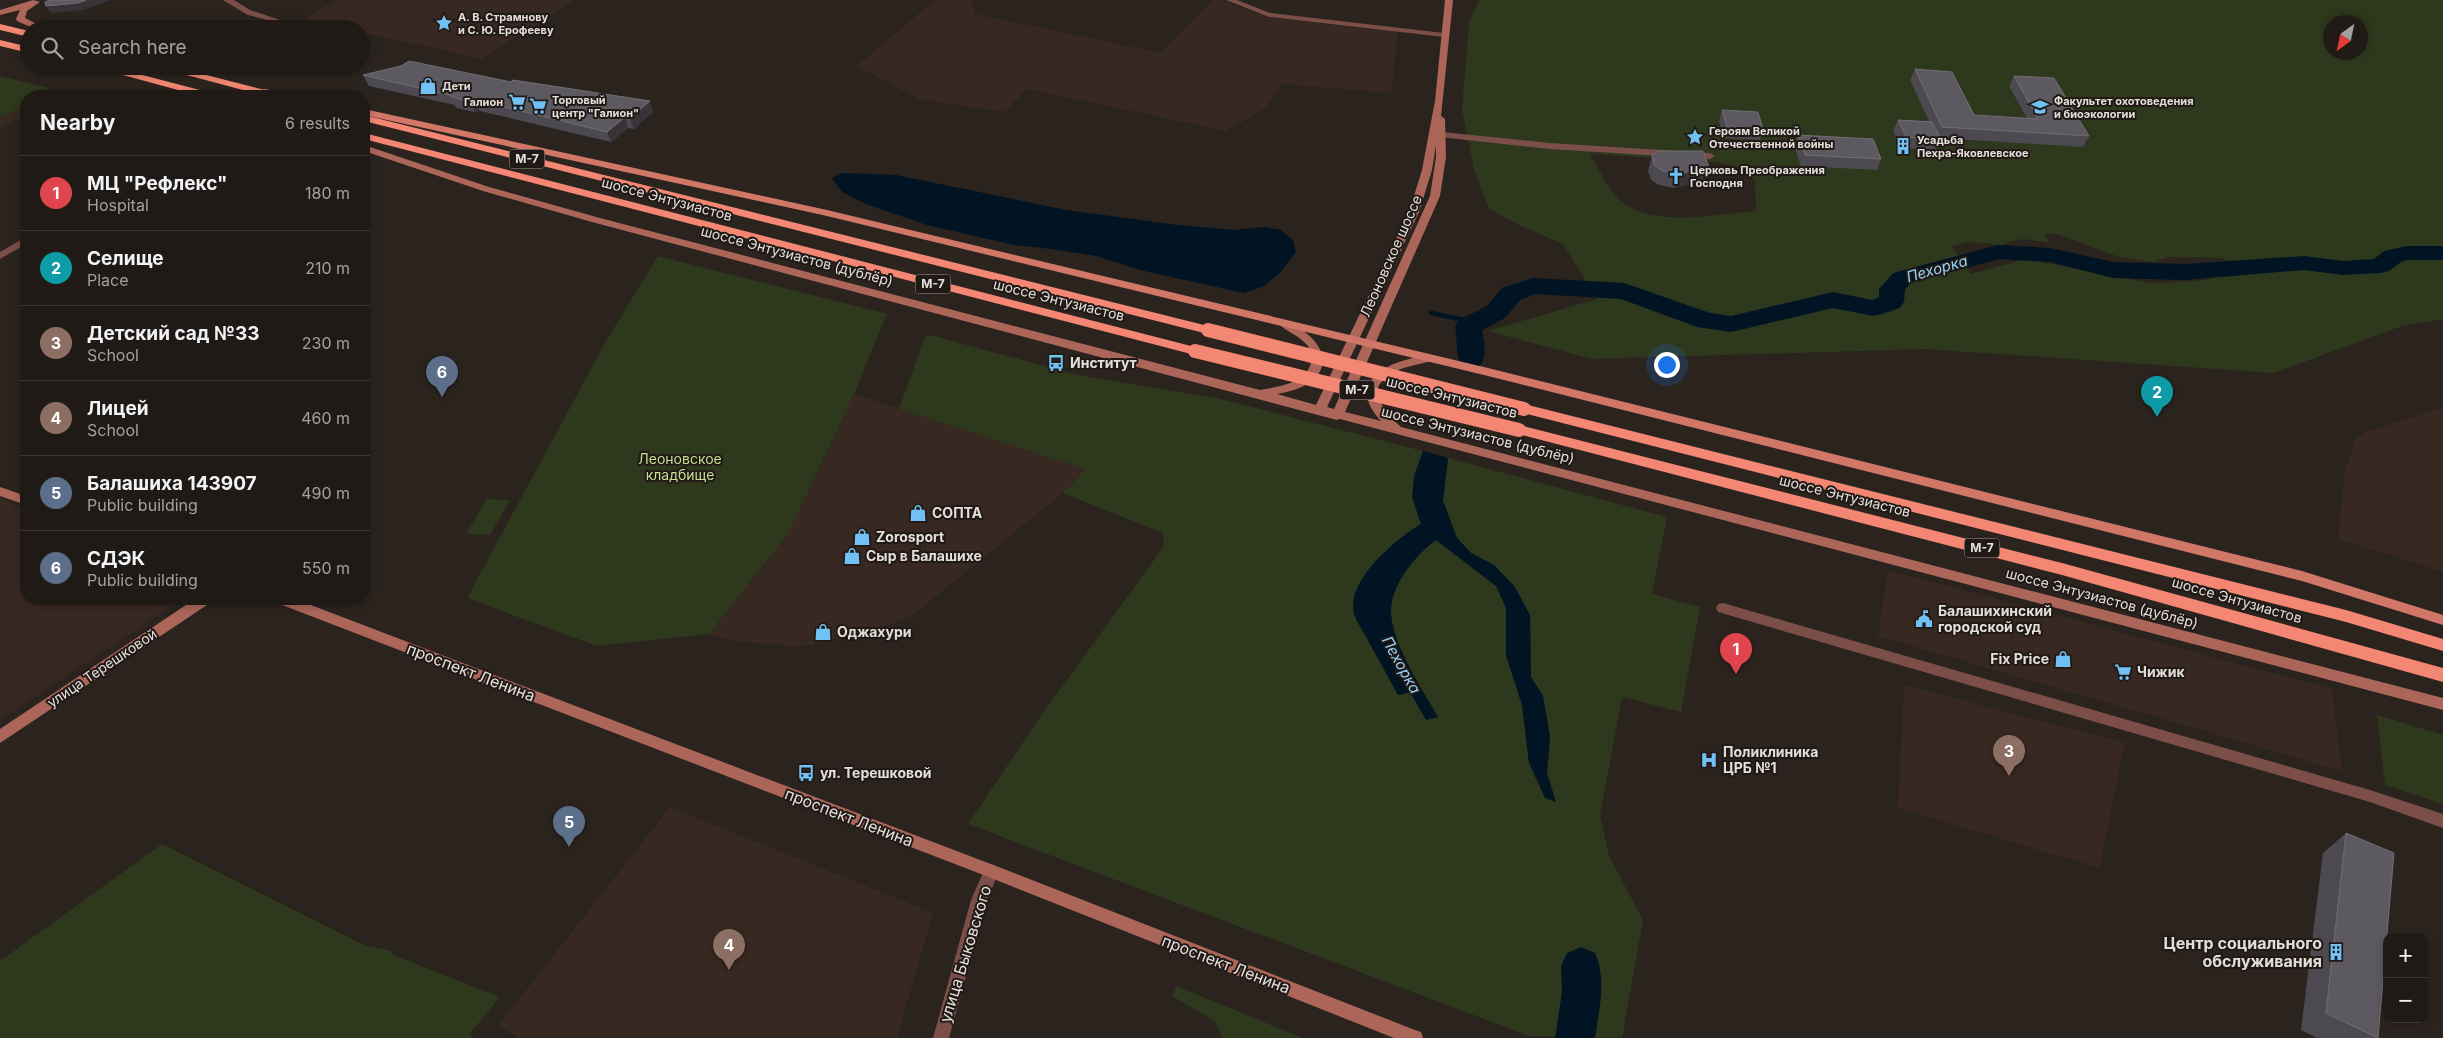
<!DOCTYPE html>
<meta charset="utf-8">
<style>
body{margin:0;font-family:Inter,sans-serif;background:#2d2723;color:#f1f3f6}
.controls{position:absolute;right:15px;bottom:15px;display:grid;overflow:hidden;border-radius:10px;box-shadow:0 2px 8px #0003}
.controls button{width:45px;height:45px;display:grid;place-items:center;padding:0;border:0;border-bottom:1px solid #3d3835;background:#201a16;color:#f1f3f6;font:25px sans-serif}
.compass{position:absolute;left:2323px;top:15px;width:45px;height:45px;border-radius:50%;background:#201a16;box-shadow:0 2px 8px #0003;rotate:213deg}
.you{position:absolute;left:1666px;top:364px;width:18px;height:18px;margin:-12px;border:4px solid #fff;border-radius:50%;background:#1a73e8;box-shadow:0 0 0 8px #1a73e833}
.badge{display:grid;place-items:center;width:32px;height:32px;border-radius:50%;background:#0f766e;color:#fff;font-size:16px;font-weight:700}
.pin{position:absolute;translate:-50% -41px;filter:drop-shadow(0 1px 2px #0008)}
.pin::after{content:'';position:absolute;top:26px;width:18px;height:15px;background:inherit;clip-path:polygon(0 0,100% 0,50% 100%)}
.list{margin:0;padding:0;list-style:none}
h2{display:flex;justify-content:space-between;align-items:center;height:65px;margin:0;padding:0 20px;font-size:21px}
h2 small{font-size:16px;font-weight:400;color:#a2a1a1}
.list li{display:grid;grid-template-columns:32px 1fr auto;gap:15px;align-items:center;box-sizing:border-box;height:75px;padding:0 20px;border-top:1px solid #3d3835}
.list b{display:block;font-size:19px;white-space:nowrap}
.list p{margin:0;font-size:16px;white-space:nowrap;color:#a2a1a1}
.list em{font-size:16px;font-style:normal;color:#a2a1a1}
.icon{flex:none;width:28px;height:28px;fill:none;stroke:currentColor;stroke-width:2;stroke-linecap:round;stroke-linejoin:round}
.map{position:relative;flex:none;width:2443px;height:1038px;overflow:hidden}
.search{position:absolute;background:#201a16;box-shadow:0 2px 8px #0003;left:20px;top:20px;width:350px;height:55px;display:flex;align-items:center;gap:12px;box-sizing:border-box;padding:0 18px;border-radius:28px;color:#a2a1a1;font-size:19px}
.panel{position:absolute;background:#201a16;box-shadow:0 2px 8px #0003;left:20px;top:90px;width:350px;height:515px;border-radius:20px}
.map>svg:first-child{display:block}
.built{fill:#372921}
.green{fill:#2e381c;fill-rule:evenodd}
.water{fill:#001423}
.lines{fill:none;stroke-linecap:round;stroke-linejoin:round}
.stream{stroke:#001423;stroke-width:4.5}
.river{fill:#001423;fill-rule:evenodd}
.street{fill:#7b4f47;fill-rule:evenodd}
.secondary{fill:#ab6659;fill-rule:evenodd}
.primary{fill:#d17767;fill-rule:evenodd}
.highway{fill:#f38773;fill-rule:evenodd}
.highway-bridge{stroke:#f38773;stroke-width:14}
.wall{fill:#4c4951}
.shaded-wall{fill:#383337}
.building{fill:#5d5960;stroke:#726e73}
.labels{text-anchor:middle;stroke-width:4;stroke-linejoin:round;paint-order:stroke}
.far-poi-label{font-size:11px;font-weight:bold;fill:#e4dedb;stroke:#211915;text-anchor:start}
.shield{fill:#211915;stroke:#aaa3a0;stroke-width:1}
.shield-label{font-size:12px;font-weight:bold;fill:#e4dedb}
.street-label{font-size:14px;fill:#e4dedb;stroke:#211915}
.poi-label{font-size:14px;font-weight:bold;fill:#e4dedb;stroke:#211915;text-anchor:start}
.park-label{font-size:14px;fill:#c4df91;stroke:#211915}
.water-label{font-size:15px;font-style:italic;fill:#95d4fb;stroke:#211915}
.near-street-label{font-size:16px;fill:#e4dedb;stroke:#211915}
.near-poi-label{font-size:16px;font-weight:bold;fill:#e4dedb;stroke:#211915;text-anchor:end}
</style>
<div class="map">
<svg width="2443" height="1038" viewBox="0 0 2443 1038">
<rect width="100%" height="100%" fill="#2b231e"/>
<g class="built">
<polygon points="337,0 575,0 482,59 361,32 361,29 346,29 305,18"/>
<polygon points="935,0 972,0 975,14 1161,53 1213,0 1219,0 1269,18 1398,32 1391,93 1282,84 1266,108 1226,131 1027,89 1004,112 919,99 856,66"/>
<polygon points="0,79 62,96 26,96 26,115 0,128"/>
<polygon points="854,394 1086,469 1063,493 912,616 888,625 812,645 791,646 734,641 709,634 788,534"/>
<polygon points="2443,408 2443,572 2338,539 2345,471 2356,439 2364,432"/>
<polygon points="0,499 26,509 26,599 182,599 0,720"/>
<polygon points="1888,570 2332,689 2342,771 1878,636"/>
<polygon points="1904,685 2125,743 2100,868 1898,808"/>
<polygon points="670,807 933,913 897,1038 520,1038 498,1026"/>
</g>
<g class="green">
<path d="M 1479,0 L 2443,0 L 2443,319 L 2402,326 L 2274,373 L 1925,349 L 1592,359 L 1488,331 L 1597,299 L 1563,244 L 1519,225 L 1489,209 L 1474,169 L 1462,110 L 1469,23 ZM 2330,22 L 2360,22 L 2360,52 L 2330,52 ZM 1590,154 L 1717,162 L 1742,168 L 1755,180 L 1756,211 C 1719,214 1656,227 1625,204 C 1608,191 1600,171 1590,154 ZM 2044,233 L 2057,234 L 2116,256 L 2153,262 L 2170,257 L 2223,258 L 2240,270 L 2201,281 L 2150,283 L 2025,259 L 1971,274 L 1952,246 L 1967,242 L 2002,245 L 2011,241 L 2024,239 L 2050,243 Z"/>
<polygon points="0,76 47,88 50,91 45,96 26,96 26,106 0,117"/>
<polygon points="658,256 887,314 854,394 788,534 709,634 597,646 467,598 606,341"/>
<path d="M 934,336 L 1077,375 L 1217,398 L 1423,451 C 1411,485 1410,490 1421,524 C 1399,536 1383,554 1366,573 L 1398,695 L 1410,692 L 1427,720 L 1438,717 C 1422,689 1390,641 1391,609 C 1392,583 1416,555 1436,540 L 1496,586 L 1506,608 L 1506,655 L 1522,705 L 1529,763 L 1555,802 L 1547,773 L 1550,737 L 1543,696 L 1531,677 L 1530,615 L 1494,565 L 1471,553 L 1457,538 L 1443,501 L 1448,458 L 1667,517 L 1652,594 L 1700,607 L 1681,712 L 1622,697 L 1600,816 L 1609,856 L 1643,920 L 1622,1038 L 1529,1036 L 968,824 L 1040,717 L 1164,546 L 1163,533 L 1063,493 L 1086,469 L 899,409 L 925,337 Z"/>
<polygon points="487,499 510,500 490,535 466,534"/>
<polygon points="2377,715 2443,735 2443,804 2385,785"/>
<polygon points="162,844 364,945 391,951 394,955 500,997 469,1035 474,1038 0,1038 0,961"/>
<polygon points="1177,986 1302,1038 1223,1038 1215,1021 1172,996"/>
</g>
<g class="water">
<polygon points="842,173 896,175 1066,210 1177,225 1234,230 1265,227 1281,230 1293,240 1296,252 1280,273 1264,286 1244,293 1140,270 1096,256 1051,249 1014,245 927,225 866,204 842,192 832,178"/>
<path d="M 1423,451 L 1448,458 L 1443,501 L 1457,538 L 1471,553 L 1494,565 L 1515,587 L 1530,615 L 1531,677 L 1543,696 L 1550,737 L 1547,773 L 1556,802 L 1545,798 L 1529,763 L 1522,705 L 1506,655 L 1506,608 L 1496,586 L 1436,540 C 1416,554 1392,584 1391,609 C 1390,642 1422,689 1438,717 L 1426,720 L 1410,692 L 1398,695 C 1387,675 1376,655 1365,635 C 1362,629 1356,621 1354,614 C 1345,581 1396,539 1421,524 L 1412,497 L 1414,476 Z"/>
</g>
<g class="lines">
<polyline class="stream" points="1431,313 1473,322"/>
<g class="river">
<path d="M 1998,245 L 2050,248 L 2113,262 L 2185,264 L 2304,256 L 2343,261 L 2374,259 L 2384,251 L 2407,246 L 2443,246 L 2443,260 L 2407,260 L 2401,262 L 2389,271 L 2380,273 L 2343,275 L 2304,270 L 2185,280 L 2113,278 L 2050,262 L 1999,259 L 1911,283 L 1905,290 L 1904,302 L 1900,308 L 1882,314 L 1873,316 L 1833,308 L 1731,332 L 1697,327 L 1621,299 L 1535,294 L 1520,300 L 1505,318 L 1482,330 C 1484,342 1488,355 1480,366 L 1471,369 L 1462,366 C 1456,358 1457,337 1455,326 L 1459,320 L 1487,306 L 1502,288 L 1533,278 L 1624,283 L 1710,313 L 1731,316 L 1833,292 L 1872,300 L 1879,297 L 1879,289 L 1893,273 Z"/>
<path d="M 1581,947 L 1595,953 C 1607,980 1599,1009 1595,1038 L 1555,1038 L 1562,992 L 1561,966 L 1567,953 Z"/>
</g>
<g class="street">
<polygon points="223,0 234,0 250,10 286,22 282,24 248,15"/>
<polygon points="1226,0 1237,0 1270,13 1444,33 1448,35 1444,37 1269,17"/>
<polygon points="178,87 184,87 199,96 189,96 178,91"/>
<polygon points="1442,132 1550,143 1710,153 1715,156 1710,159 1550,149 1439,137 1437,135"/>
<polygon points="26,237 26,244 0,259 0,252"/>
<polygon points="1723,603 2370,790 2443,814 2443,828 2370,802 1718,612 1716,608 1718,604"/>
<polygon points="991,864 996,866 999,871 987,900 949,1038 933,1038 971,900 986,866"/>
</g>
<g class="secondary">
<polygon points="33,0 40,2 27,11 25,18 47,29 35,29 17,21 16,19 20,10 0,15 0,10"/>
<path d="M 1445,0 L 1453,0 L 1441,116 L 1445,119 L 1446,157 L 1440,196 L 1345,412 L 1381,421 C 1351,389 1374,368 1409,359 C 1416,357 1424,353 1432,355 L 1434,358 L 1432,361 C 1412,366 1389,368 1378,387 C 1378,405 1388,415 1401,427 L 2443,698 L 2443,710 L 1340,419 L 1337,420 L 592,222 L 483,191 L 364,151 L 364,145 L 489,187 L 600,218 L 1260,390 C 1279,387 1313,382 1311,357 C 1311,351 1309,346 1305,343 C 1297,334 1284,331 1277,322 L 1278,320 C 1285,318 1290,322 1296,326 C 1319,339 1337,365 1307,384 C 1298,390 1287,392 1277,394 L 1316,405 L 1409,212 L 1422,170 L 1435,101 ZM 1436,145 L 1436,157 L 1430,196 L 1334,409 L 1327,407 L 1419,212 L 1432,170 Z"/>
<polygon points="0,487 26,496 26,505 0,496"/>
<polygon points="195,599 212,599 210,603 0,743 0,729"/>
<polygon points="275,599 295,599 996,866 1415,1030 1421,1032 1423,1038 1394,1038 986,876 277,603"/>
</g>
<g class="primary">
<polygon points="265,89 290,94 291,96 262,94 262,90"/>
<polygon points="364,109 827,210 1488,368 2302,571 2443,615 2443,625 2302,581 1488,376 827,216 364,115"/>
</g>
<g class="highway">
<polygon points="0,24 29,31 29,37 0,30"/>
<polygon points="0,40 29,47 29,53 0,46"/>
<polygon points="90,66 108,66 215,94 216,96 200,96"/>
<polygon points="153,66 171,66 281,94 282,96 265,96"/>
<polygon points="364,115 1208,326 1215,330 1208,334 364,121"/>
<polygon points="364,133 1195,347 1202,351 1195,355 364,139"/>
<polygon points="1524,404 2346,610 2443,639 2443,651 2346,622 1519,412 1517,409"/>
<polygon points="1519,425 2062,563 2443,668 2443,682 2062,575 1514,433 1512,430"/>
</g>
<g class="highway-bridge">
<polyline points="1208,330 1524,409"/>
<polyline points="1195,351 1519,430"/>
</g>
</g>
<g class="wall">
<polygon points="1915,69 1974,115 2027,118 2009,86 2014,76 2089,136 2083,147 1940,138 1936,150 1901,148 1893,130 1898,120 1929,121 1910,80"/>
<polygon points="363,75 653,112 634,129 628,128 611,142 480,111 475,112 456,108 455,105 369,86"/>
<polygon points="1722,110 1763,129 1760,140 1724,138 1719,121"/>
<polygon points="1798,135 1881,159 1877,170 1801,166 1794,146"/>
<polygon points="1652,156 1704,181 1674,188 1659,185 1651,180 1648,171"/>
<polygon points="2346,833 2378,1038 2317,1038 2301,1030 2323,853"/>
</g>
<g class="shaded-wall">
<polygon points="86,0 111,0 83,10 51,13 46,6"/>
<polygon points="476,100 480,111 475,112 470,101"/>
<polygon points="650,101 653,112 634,129 630,118"/>
<polygon points="625,117 628,128 611,142 607,132"/>
<polygon points="1709,167 1704,181 1674,188 1678,174"/>
</g>
<g class="building">
<polygon points="50,0 86,0 78,3 46,6 45,2"/>
<polygon points="409,61 511,82 513,80 650,101 630,118 625,117 607,132 476,100 470,101 451,97 450,95 363,75 401,66"/>
<polygon points="1915,69 1952,72 1974,115 2038,119 2014,76 2054,78 2089,136 1942,127"/>
<polygon points="1722,110 1758,112 1763,129 1727,127"/>
<polygon points="1898,120 1932,122 1941,139 1906,137"/>
<polygon points="1798,135 1873,139 1881,159 1805,155"/>
<polygon points="1657,151 1703,151 1709,167 1678,174 1663,171 1655,166 1652,156"/>
<polygon points="2346,833 2394,853 2378,1038 2326,1013"/>
</g>
<defs>
<g id="sight-bare" transform="scale(1.35)"><path d="M0-6L1.8-2.2L6-1.7L2.9 1.2L3.7 5.4L0 3.3L-3.7 5.4L-2.9 1.2L-6-1.7L-1.8-2.2Z" fill="#71c1f5" stroke="#211915" stroke-width="2.5" paint-order="stroke"/></g>
<g id="shop-bare" transform="scale(1.35)"><path d="M-5-2.5h2.3a2.7 3.5 0 0 1 5.4 0H5L5.5 6h-11ZM-1.5-2.5h3a1.5 2.3 0 0 0-3 0Z" fill="#71c1f5" stroke="#211915" stroke-width="2.5" paint-order="stroke"/></g>
<g id="supermarket-bare" transform="scale(1.35)"><path d="M-6-5.5h2.5l.6 2H6L4.5 2H-2.5L-4.4-4H-6ZM-1.5 3.2a1.3 1.3 0 1 0 .1 0ZM3 3.2a1.3 1.3 0 1 0 .1 0Z" fill="#71c1f5" stroke="#211915" stroke-width="2.5" paint-order="stroke"/></g>
<g id="university-bare" transform="scale(1.35)"><path d="M0-5L7-2L0 1L-7-2ZM-4 1L0 2.5L4 1V4Q0 6-4 4Z" fill="#71c1f5" stroke="#211915" stroke-width="2.5" paint-order="stroke"/></g>
<g id="building-bare" transform="scale(1.35)"><path d="M-4-6H4V6H1V3H-1V6H-4ZM-2.5-4.3h1.7v1.8h-1.7ZM.8-4.3h1.7v1.8H.8ZM-2.5-1h1.7V.8h-1.7ZM.8-1h1.7V.8H.8Z" fill="#71c1f5" stroke="#211915" stroke-width="2.5" paint-order="stroke"/></g>
<g id="church-bare" transform="scale(1.35)"><path d="M-1.2-6h2.4v3.5h3.3v2.4h-3.3V6h-2.4V-.1h-3.3v-2.4h3.3Z" fill="#71c1f5" stroke="#211915" stroke-width="2.5" paint-order="stroke"/></g>
<g id="bus-bare" transform="scale(1.35)"><path d="M-5-6H5V4H4V6H2V4H-2V6H-4V4H-5ZM-3.5-4V0h7V-4ZM-3.5 1.2v1.5H-2V1.2ZM2 1.2v1.5H3.5V1.2Z" fill="#71c1f5" stroke="#211915" stroke-width="2.5" paint-order="stroke"/></g>
<g id="civic-bare" transform="scale(1.35)"><path d="M-.6-6.5H3V-4.5H.6V-3L4-1V1h2V6H-6V1h2V-1L-.6-3ZM-1.2 2.5V6h2.4V2.5Z" fill="#71c1f5" stroke="#211915" stroke-width="2.5" paint-order="stroke"/></g>
<g id="hospital-bare" transform="scale(1.35)"><path d="M-5-5h3v3.5h4V-5h3V5h-3V1.5h-4V5h-3Z" fill="#71c1f5" stroke="#211915" stroke-width="2.5" paint-order="stroke"/></g>
</defs>
<g fill-rule="evenodd">
<use href="#sight-bare" x="444" y="23"/>
<use href="#shop-bare" x="428" y="86"/>
<use href="#supermarket-bare" x="517" y="102"/>
<use href="#supermarket-bare" x="538" y="106"/>
<use href="#university-bare" x="2040" y="107"/>
<use href="#sight-bare" x="1695" y="137"/>
<use href="#building-bare" x="1903" y="146"/>
<use href="#church-bare" x="1676" y="176"/>
<use href="#bus-bare" x="1056" y="363"/>
<use href="#shop-bare" x="918" y="513"/>
<use href="#shop-bare" x="862" y="537"/>
<use href="#shop-bare" x="852" y="556"/>
<use href="#civic-bare" x="1924" y="619"/>
<use href="#shop-bare" x="823" y="632"/>
<use href="#shop-bare" x="2063" y="659"/>
<use href="#supermarket-bare" x="2123" y="672"/>
<use href="#hospital-bare" x="1709" y="760"/>
<use href="#bus-bare" x="806" y="773"/>
<use href="#building-bare" x="2336" y="952"/>
</g>
<g class="labels">
<g class="far-poi-label">
<text x="458" y="21">А. В. Страмнову<tspan x="458" dy="13">и С. Ю. Ерофееву</tspan></text>
<text x="442" y="90">Дети</text>
<text x="552" y="104">Торговый<tspan x="552" dy="13">центр "Галион"</tspan></text>
<text x="2054" y="105">Факультет охотоведения<tspan x="2054" dy="13">и биоэкологии</tspan></text>
<text x="503" y="106" text-anchor="end">Галион</text>
<text x="1709" y="135">Героям Великой<tspan x="1709" dy="13">Отечественной войны</tspan></text>
<text x="1917" y="144">Усадьба<tspan x="1917" dy="13">Пехра-Яковлевское</tspan></text>
<text x="1690" y="174">Церковь Преображения<tspan x="1690" dy="13">Господня</tspan></text>
</g>
<g class="shield">
<rect x="509.5" y="149.5" width="35" height="19" rx="4"/>
<rect x="915.5" y="274.5" width="35" height="19" rx="4"/>
<rect x="1339.5" y="380.5" width="35" height="19" rx="4"/>
<rect x="1964.5" y="538.5" width="35" height="19" rx="4"/>
</g>
<g class="shield-label">
<text x="527" y="163">М-7</text>
<text x="933" y="288">М-7</text>
<text x="1357" y="394">М-7</text>
<text x="1982" y="552">М-7</text>
</g>
<g class="street-label">
<text transform="translate(667 199) rotate(15)" y="5">шоссе Энтузиастов</text>
<text transform="translate(797 256) rotate(15)" y="5">шоссе Энтузиастов (дублёр)</text>
<text transform="translate(1391 256) rotate(-66)" y="5">Леоновское шоссе</text>
<text transform="translate(1059 300) rotate(14)" y="5">шоссе Энтузиастов</text>
<text transform="translate(1452 397) rotate(14)" y="5">шоссе Энтузиастов</text>
<text transform="translate(1478 435) rotate(14)" y="5">шоссе Энтузиастов (дублёр)</text>
<text transform="translate(1845 496) rotate(14)" y="5">шоссе Энтузиастов</text>
<text transform="translate(2102 598) rotate(15)" y="5">шоссе Энтузиастов (дублёр)</text>
<text transform="translate(2237 600) rotate(16)" y="5">шоссе Энтузиастов</text>
<text transform="translate(102 668) rotate(-34)" y="5">улица Терешковой</text>
</g>
<g class="poi-label">
<text x="1070" y="368">Институт</text>
<text x="932" y="518">СОПТА</text>
<text x="876" y="542">Zorosport</text>
<text x="866" y="561">Сыр в Балашихе</text>
<text x="1938" y="616">Балашихинский<tspan x="1938" dy="16">городской суд</tspan></text>
<text x="837" y="637">Оджахури</text>
<text x="2049" y="664" text-anchor="end">Fix Price</text>
<text x="2137" y="677">Чижик</text>
<text x="1723" y="757">Поликлиника<tspan x="1723" dy="16">ЦРБ №1</tspan></text>
<text x="820" y="778">ул. Терешковой</text>
</g>
<g class="park-label">
<text x="680" y="464">Леоновское<tspan x="680" dy="16">кладбище</tspan></text>
</g>
<g class="water-label">
<text transform="translate(1937 269) rotate(-16)" y="5">Пехорка</text>
<text transform="translate(1401 665) rotate(61)" y="5">Пехорка</text>
</g>
<g class="near-street-label">
<text transform="translate(471 672) rotate(21)" y="6">проспект Ленина</text>
<text transform="translate(849 817) rotate(21)" y="6">проспект Ленина</text>
<text transform="translate(965 954) rotate(-73)" y="6">улица Быковского</text>
<text transform="translate(1226 964) rotate(21)" y="6">проспект Ленина</text>
</g>
<g class="near-poi-label">
<text x="2322" y="949">Центр социального<tspan x="2322" dy="18">обслуживания</tspan></text>
</g>
</g>
</svg>
<div class="controls">
<button>+</button>
<button>−</button>
</div>
<svg class="compass" viewBox="-18 -18 36 36"><path d="M0-13l5 13h-10z" fill="#e53935"/><path d="M0 13l5-13h-10z" fill="#a2a1a1"/></svg>
<div class="you"></div>
<div class="pin badge" style="left:1736px;top:674px;background:#e0444e">1</div>
<div class="pin badge" style="left:2157px;top:417px;background:#0f9aa8">2</div>
<div class="pin badge" style="left:2009px;top:776px;background:#8d6e63">3</div>
<div class="pin badge" style="left:729px;top:970px;background:#8d6e63">4</div>
<div class="pin badge" style="left:569px;top:847px;background:#5c6f8a">5</div>
<div class="pin badge" style="left:442px;top:397px;background:#5c6f8a">6</div>
<div class="search"><svg class="icon" aria-label="search" viewBox="0 0 24 24"><circle cx="10" cy="10" r="6"/><path d="M15 15l6 6"/></svg>Search here</div>
<section class="panel">
<h2>Nearby<small>6 results</small></h2>
<ul class="list">
<li><span class="badge" style="background:#e0444e">1</span><div><b>МЦ &quot;Рефлекс&quot;</b><p>Hospital</p></div><em>180 m</em></li>
<li><span class="badge" style="background:#0f9aa8">2</span><div><b>Селище</b><p>Place</p></div><em>210 m</em></li>
<li><span class="badge" style="background:#8d6e63">3</span><div><b>Детский сад №33</b><p>School</p></div><em>230 m</em></li>
<li><span class="badge" style="background:#8d6e63">4</span><div><b>Лицей</b><p>School</p></div><em>460 m</em></li>
<li><span class="badge" style="background:#5c6f8a">5</span><div><b>Балашиха 143907</b><p>Public building</p></div><em>490 m</em></li>
<li><span class="badge" style="background:#5c6f8a">6</span><div><b>СДЭК</b><p>Public building</p></div><em>550 m</em></li>
</ul>
</section>
</div>
